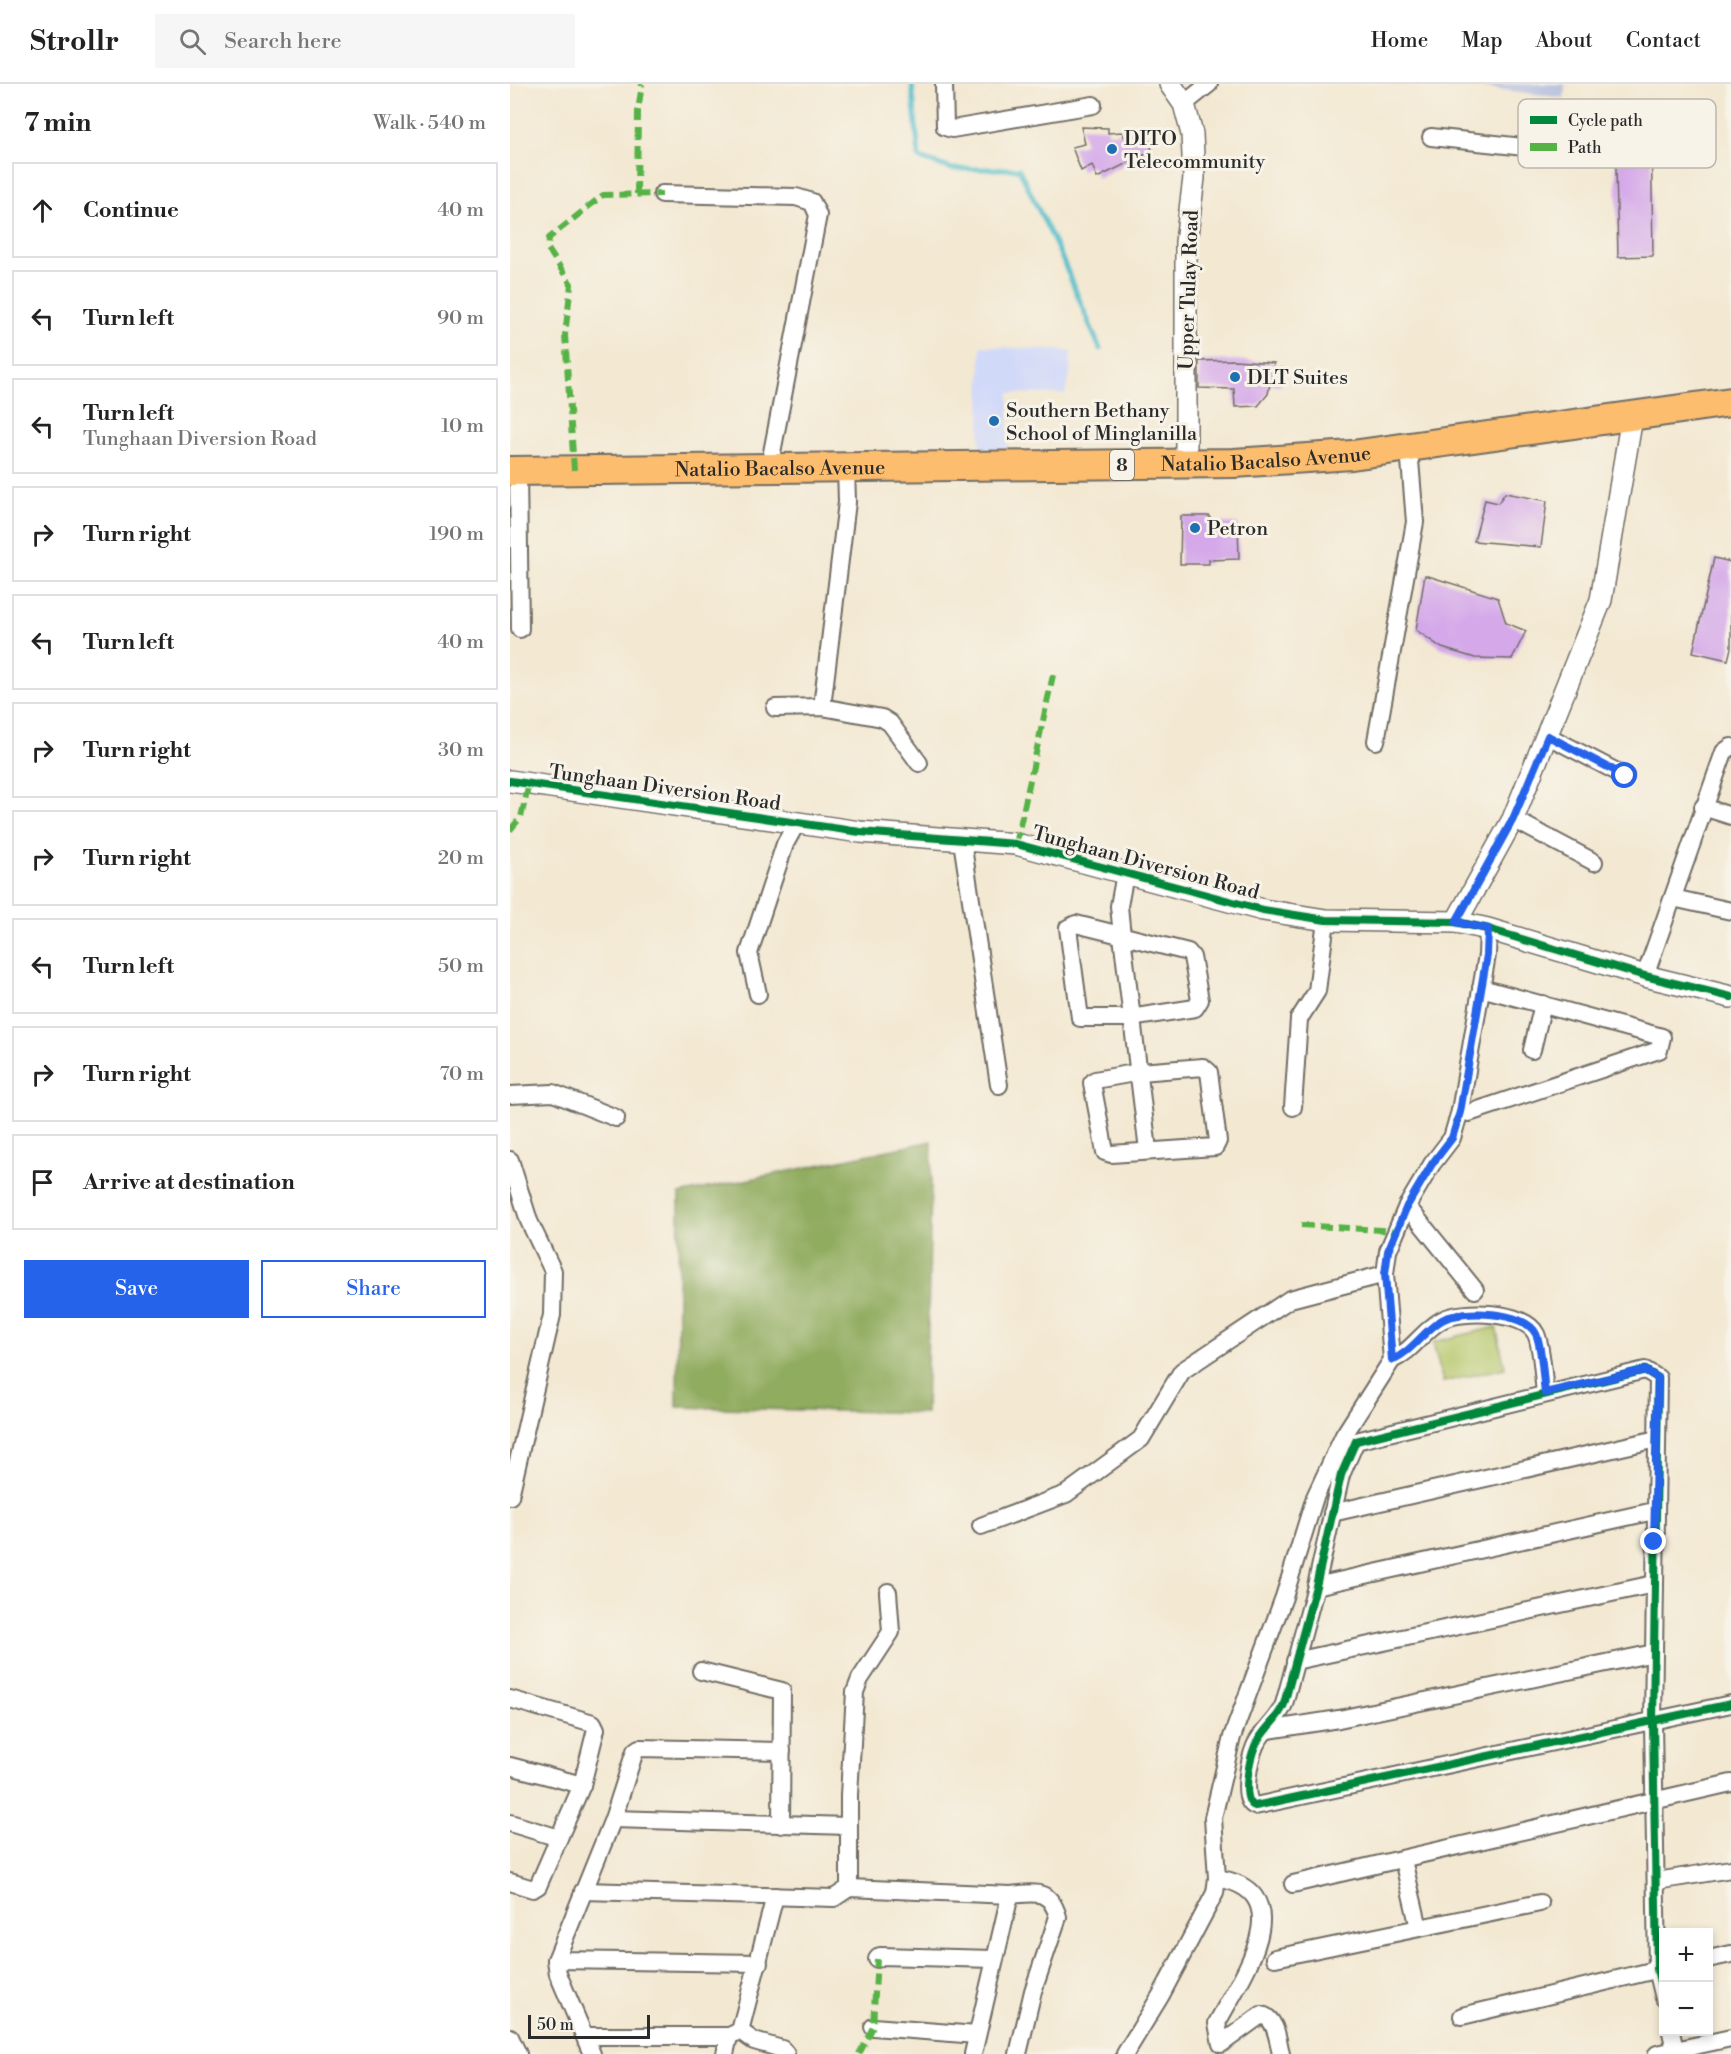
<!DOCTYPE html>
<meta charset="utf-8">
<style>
body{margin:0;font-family:"Libre Bodoni",serif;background:#f6f6f6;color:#222}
.controls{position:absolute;right:18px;bottom:18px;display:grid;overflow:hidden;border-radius:0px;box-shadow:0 3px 9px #0003}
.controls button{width:54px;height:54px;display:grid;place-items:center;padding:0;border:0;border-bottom:2px solid #e0e0e0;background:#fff;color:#222;font:30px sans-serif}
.scale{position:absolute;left:18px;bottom:15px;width:122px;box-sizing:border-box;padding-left:6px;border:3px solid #2b2b2b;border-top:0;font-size:16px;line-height:21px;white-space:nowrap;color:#2b2b2b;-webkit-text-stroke:4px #f7f3e8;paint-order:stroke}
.stop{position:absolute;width:18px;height:18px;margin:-14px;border:4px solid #2563eb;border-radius:50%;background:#fff}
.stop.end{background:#2563eb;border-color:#fff;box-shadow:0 2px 6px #0008}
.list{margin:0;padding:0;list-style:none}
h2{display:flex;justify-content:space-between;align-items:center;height:78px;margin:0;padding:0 24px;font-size:26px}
h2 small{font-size:20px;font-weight:400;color:#767676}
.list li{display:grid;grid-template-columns:39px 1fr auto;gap:18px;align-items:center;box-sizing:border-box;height:96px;margin:0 12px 12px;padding:0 12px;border:2px solid #e0e0e0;border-radius:0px}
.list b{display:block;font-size:22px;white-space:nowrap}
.list p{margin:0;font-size:20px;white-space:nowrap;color:#767676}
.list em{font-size:20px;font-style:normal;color:#767676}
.actions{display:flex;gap:12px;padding:18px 24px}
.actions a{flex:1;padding:14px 0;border:2px solid #2563eb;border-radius:0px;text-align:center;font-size:21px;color:#2563eb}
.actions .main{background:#2563eb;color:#fff}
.icon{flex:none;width:33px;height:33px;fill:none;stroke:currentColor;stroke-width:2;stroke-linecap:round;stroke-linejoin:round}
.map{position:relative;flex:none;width:1221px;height:1970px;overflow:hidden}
header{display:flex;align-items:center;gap:36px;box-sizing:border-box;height:84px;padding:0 30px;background:#fff;border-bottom:2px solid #e0e0e0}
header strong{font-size:28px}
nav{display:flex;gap:33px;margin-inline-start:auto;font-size:21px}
.search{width:420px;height:54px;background:#f6f6f6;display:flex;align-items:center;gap:15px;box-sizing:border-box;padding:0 21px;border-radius:0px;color:#767676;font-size:22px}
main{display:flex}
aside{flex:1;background:#fff}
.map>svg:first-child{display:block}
.built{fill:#d1d9f9}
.industrial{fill:#bbc3de}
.green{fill:#b5c76a;stroke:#70794a;stroke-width:1.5}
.forest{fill:#90ac5e;stroke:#5e6c44;stroke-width:1.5}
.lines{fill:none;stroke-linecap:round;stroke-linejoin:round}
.stream{stroke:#51bdca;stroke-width:5}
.building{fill:#d4a8e9}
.minor-casing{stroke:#716d65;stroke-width:20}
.tertiary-casing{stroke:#716d65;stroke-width:24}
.trunk-casing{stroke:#716d65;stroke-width:32}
.minor{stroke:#fff;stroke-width:16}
.tertiary{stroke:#fff;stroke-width:21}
.trunk{stroke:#fcbd6e;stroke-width:28}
.quiet{stroke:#56b246;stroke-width:6;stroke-dasharray:12 6;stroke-linecap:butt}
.cycleway-casing{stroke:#f7f3e8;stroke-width:11}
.cycleway{stroke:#00873e;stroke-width:8}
.route{stroke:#2563eb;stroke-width:8}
.poi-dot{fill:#1f6fb2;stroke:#f7f3e8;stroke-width:2}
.labels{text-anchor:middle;stroke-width:6;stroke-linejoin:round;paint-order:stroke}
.shield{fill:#f7f3e8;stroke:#686764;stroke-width:1.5}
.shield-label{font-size:18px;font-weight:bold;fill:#2b2b2b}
.poi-label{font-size:20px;fill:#2b2b2b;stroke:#f7f3e8;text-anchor:start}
.street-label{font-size:20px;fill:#2b2b2b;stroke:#f7f3e8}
.key{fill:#f7f3e8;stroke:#bab7af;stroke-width:1.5}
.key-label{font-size:16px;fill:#2b2b2b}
</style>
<header>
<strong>Strollr</strong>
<div class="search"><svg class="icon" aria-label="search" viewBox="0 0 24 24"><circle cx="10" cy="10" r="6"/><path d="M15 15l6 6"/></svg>Search here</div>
<nav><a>Home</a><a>Map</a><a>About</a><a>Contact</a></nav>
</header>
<main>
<aside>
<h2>7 min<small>Walk · 540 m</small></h2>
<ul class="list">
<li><svg class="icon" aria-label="ahead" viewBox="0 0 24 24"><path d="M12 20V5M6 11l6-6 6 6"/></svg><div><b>Continue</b></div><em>40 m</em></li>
<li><svg class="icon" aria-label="left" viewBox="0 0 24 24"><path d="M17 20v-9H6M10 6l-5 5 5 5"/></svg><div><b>Turn left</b></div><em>90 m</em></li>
<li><svg class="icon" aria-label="left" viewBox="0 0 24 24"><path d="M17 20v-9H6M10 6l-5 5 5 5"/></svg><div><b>Turn left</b><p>Tunghaan Diversion Road</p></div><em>10 m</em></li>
<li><svg class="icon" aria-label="right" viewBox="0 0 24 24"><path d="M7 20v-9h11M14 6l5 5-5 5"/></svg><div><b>Turn right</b></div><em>190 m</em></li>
<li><svg class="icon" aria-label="left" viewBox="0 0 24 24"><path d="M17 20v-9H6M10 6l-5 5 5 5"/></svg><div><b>Turn left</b></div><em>40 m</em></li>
<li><svg class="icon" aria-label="right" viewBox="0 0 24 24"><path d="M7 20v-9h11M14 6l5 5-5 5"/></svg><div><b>Turn right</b></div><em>30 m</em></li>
<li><svg class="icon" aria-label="right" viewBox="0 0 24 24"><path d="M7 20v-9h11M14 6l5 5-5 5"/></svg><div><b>Turn right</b></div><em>20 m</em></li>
<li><svg class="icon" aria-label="left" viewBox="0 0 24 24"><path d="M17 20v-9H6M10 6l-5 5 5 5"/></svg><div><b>Turn left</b></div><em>50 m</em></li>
<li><svg class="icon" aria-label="right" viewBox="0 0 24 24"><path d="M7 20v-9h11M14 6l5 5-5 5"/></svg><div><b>Turn right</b></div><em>70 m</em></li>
<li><svg class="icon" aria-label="arrive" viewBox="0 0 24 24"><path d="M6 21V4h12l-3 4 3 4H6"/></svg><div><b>Arrive at destination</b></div></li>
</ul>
<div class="actions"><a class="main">Save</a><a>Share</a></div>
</aside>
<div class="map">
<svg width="1221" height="1970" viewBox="0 0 1221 1970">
<rect width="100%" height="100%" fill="#f7f3e8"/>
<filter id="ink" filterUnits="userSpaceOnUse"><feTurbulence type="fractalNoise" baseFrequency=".0167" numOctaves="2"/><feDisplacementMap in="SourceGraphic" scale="12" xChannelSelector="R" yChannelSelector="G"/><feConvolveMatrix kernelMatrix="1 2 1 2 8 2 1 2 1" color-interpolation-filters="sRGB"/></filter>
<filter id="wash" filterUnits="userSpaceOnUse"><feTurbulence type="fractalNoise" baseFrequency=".008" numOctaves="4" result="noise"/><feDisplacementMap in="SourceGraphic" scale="24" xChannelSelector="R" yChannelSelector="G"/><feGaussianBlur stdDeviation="1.35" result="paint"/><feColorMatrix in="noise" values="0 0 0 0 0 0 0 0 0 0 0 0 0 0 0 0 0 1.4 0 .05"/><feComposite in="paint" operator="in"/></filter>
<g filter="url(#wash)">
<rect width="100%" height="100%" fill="#f3e8d2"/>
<polygon class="built" points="471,262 561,267 560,290 555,310 499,309 498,365 470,364"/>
<polygon class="industrial" points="949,0 1055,0 1054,14"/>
<polygon class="green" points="986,1243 995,1284 933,1298 923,1258"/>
<polygon class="forest" points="422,1057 416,1329 167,1323 169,1110"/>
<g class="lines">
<polyline class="stream" points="402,0 409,74 443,85 509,85 551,172 590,265"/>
</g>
<g id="blocks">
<g class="building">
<polygon points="1105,39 1141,39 1143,172 1108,173"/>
<polygon points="571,43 598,44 598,49 612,48 616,56 623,51 640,57 642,67 587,94 582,81 571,87 562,63 575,60"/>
<polygon points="725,276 764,279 763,286 772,284 771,301 760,300 758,310 748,322 725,323 724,305 689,304 689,277"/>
<polygon points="995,409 1037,417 1031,463 964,457 975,416 988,419"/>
<polygon points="671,432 700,432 700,439 728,439 729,475 699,476 699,480 670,480"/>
<polygon points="1204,474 1221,478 1221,564 1218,576 1183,568"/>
<polygon points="915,491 988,514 996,539 1016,547 1002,575 965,574 932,564 906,546"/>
</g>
</g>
</g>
<g filter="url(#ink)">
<use href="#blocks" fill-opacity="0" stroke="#716d65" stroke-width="1.5"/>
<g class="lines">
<g class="minor-casing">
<g id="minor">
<polyline points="434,0 435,43 442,45 583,21"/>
<polyline points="674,20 699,0"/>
<polyline points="921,53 1042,66"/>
<polyline points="152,110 286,113 302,118 308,131 259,384"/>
<polyline points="8,387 10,545"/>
<polyline points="312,623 337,418 336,383"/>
<polyline points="265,624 312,623 372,634 380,639 409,679"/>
<polyline points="1038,652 1115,692"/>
<polyline points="866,657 905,438 899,364"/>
<polyline points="1193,723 1221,732"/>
<polyline points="1003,735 1084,778"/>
<polyline points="452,757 489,1001"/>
<polyline points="615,790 609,822 612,852 638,1066"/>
<polyline points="1163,814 1221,827"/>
<polygon points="566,840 678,868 682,873 690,916 685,924 620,934 570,934 558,844"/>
<polyline points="1135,892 1214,668 1221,663"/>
<polyline points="248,910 239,869 275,760 286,740"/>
<polyline points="1022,966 1033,920"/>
<polygon points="693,983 699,988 708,1057 705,1063 601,1070 595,1068 582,999 585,996 630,988"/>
<polyline points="0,1011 43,1009 106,1034"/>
<polyline points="783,1023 789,935 807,907 816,836"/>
<polyline points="950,1027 959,1029 1149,966 1152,953 971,904"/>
<polyline points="0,1076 19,1137 43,1187 42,1231 0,1412"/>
<polyline points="897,1122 965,1206"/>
<path d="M 882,1276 C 903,1267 913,1246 932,1236 C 952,1225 1015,1227 1026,1250 C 1032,1263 1033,1293 1035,1309"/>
<polyline points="822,1429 1147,1355"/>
<polyline points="471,1442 556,1410 631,1355 672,1287 780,1215 875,1190"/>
<polyline points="806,1502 1144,1427"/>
<polyline points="785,1577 1144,1500"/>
<polyline points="191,1587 272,1607 271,1741"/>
<polyline points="0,1615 83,1639 86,1645 72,1701 28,1802 23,1805 0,1798"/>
<polyline points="758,1646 829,1635 1144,1569"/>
<polyline points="0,1682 72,1701"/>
<polyline points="103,1735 339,1742"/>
<polyline points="0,1739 49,1754"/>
<polyline points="893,1776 909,1844"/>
<path d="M 707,1794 C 794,1808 729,1897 707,1939 L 711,1960 L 751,1931 C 766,1933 768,1957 771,1970"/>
<polyline points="1147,1797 1221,1785"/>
<polyline points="783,1800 1221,1699"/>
<polyline points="339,1804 339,1711 345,1608 350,1595 381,1548 378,1508"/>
<path d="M 73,1807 L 324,1814 L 339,1804 L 500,1811 C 525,1809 540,1804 548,1833 L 523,1907 L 508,1970"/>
<polyline points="765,1874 1030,1819"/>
<polyline points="367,1875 370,1872 484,1875"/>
<polyline points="1198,1875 1221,1870"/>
<polyline points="46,1876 249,1879"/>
<path d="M 1154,1914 L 1147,1885 L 1143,1638 L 1148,1294 L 1135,1286 L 846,1357 L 831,1391 L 806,1502 L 774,1620 C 768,1636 752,1646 745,1662 C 740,1674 730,1717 745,1722 L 1221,1620"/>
<polyline points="952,1932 1154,1884"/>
<polyline points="363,1943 467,1951"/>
<polyline points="230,1947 265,1812"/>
<polyline points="230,1947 244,1957 272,1965 276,1970"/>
<polyline points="1161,1948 1166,1970"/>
<polyline points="75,1952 219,1952 230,1947"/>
<polyline points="0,1953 8,1970"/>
<polyline points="82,1970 48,1890 46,1876 103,1735 125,1667 129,1664 272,1667"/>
<polyline points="215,1970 219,1952"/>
<polyline points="463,1970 500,1811"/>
<polyline points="615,1970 651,1911 705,1809 707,1794 703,1734 722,1653 774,1513 805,1413 834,1351 882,1276 875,1190 878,1167 897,1122 922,1080 942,1054 950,1027 977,871 978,845"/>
<polyline points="1147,1970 1221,1954"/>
</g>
</g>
<g class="tertiary-casing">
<g id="tertiary">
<polyline points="660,0 674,20 682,50 684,94 676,158 676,381"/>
<polyline points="0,697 350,748 506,760 753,826 816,836 946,838 978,845 1135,892 1221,913"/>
<polyline points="946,838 1003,735 1091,516 1122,333"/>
</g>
</g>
<g class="trunk-casing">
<g id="trunk">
<path id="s1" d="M 0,387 L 724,379 L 842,371 L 1221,318"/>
</g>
</g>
<use href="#minor" class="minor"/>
<use href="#tertiary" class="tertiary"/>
<use href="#trunk" class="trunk"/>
<g class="quiet">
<polyline points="127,110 128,27 132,0"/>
<polyline points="64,386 55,251 61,200 38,165 39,154 93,111 152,110"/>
<polyline points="0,746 11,733 19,700"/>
<polyline points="506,760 543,591"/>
<polyline points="791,1141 886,1147"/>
<polyline points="349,1970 363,1943 367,1875"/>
</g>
<g class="cycleway-casing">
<g id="cycleway">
<polyline points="0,697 350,748 506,760 753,826 816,836 946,838 978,845 1135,892 1221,913"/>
<path d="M 1154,1914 L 1147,1885 L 1143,1638 L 1148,1294 L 1135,1286 L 846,1357 L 831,1391 L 806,1502 L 774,1620 C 768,1636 752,1646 745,1662 C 740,1674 730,1717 745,1722 L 1221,1620"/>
</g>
</g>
<use href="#cycleway" class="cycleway"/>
</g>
</g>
<g class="lines" filter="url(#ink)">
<path class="route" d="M 1115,692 L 1038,652 L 1003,735 L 946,838 L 978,845 L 977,871 L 950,1028 L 942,1054 L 922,1080 L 897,1122 L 878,1167 L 875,1190 L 882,1276 C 903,1267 913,1247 932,1236 C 952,1225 1015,1227 1026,1250 C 1032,1263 1033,1294 1035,1309 L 1135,1286 L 1148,1294 L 1144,1458"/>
</g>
<g class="poi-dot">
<circle cx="602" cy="65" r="6"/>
<circle cx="725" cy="293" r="6"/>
<circle cx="484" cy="337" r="6"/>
<circle cx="685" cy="444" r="6"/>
</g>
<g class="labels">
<rect class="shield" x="600" y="366" width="24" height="30" rx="4.5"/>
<g class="shield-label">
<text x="612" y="387">8</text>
</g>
<g class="poi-label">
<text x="614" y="61">DITO<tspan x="614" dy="23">Telecommunity</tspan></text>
<text x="737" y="300">DLT Suites</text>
<text x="496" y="333">Southern Bethany<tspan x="496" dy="23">School of Minglanilla</tspan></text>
<text x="697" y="451">Petron</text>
</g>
<g class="street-label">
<text transform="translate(678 206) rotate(-88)" y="7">Upper Tulay Road</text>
<text dy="7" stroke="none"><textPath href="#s1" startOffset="756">Natalio Bacalso Avenue</textPath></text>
<text dy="7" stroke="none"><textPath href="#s1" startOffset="270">Natalio Bacalso Avenue</textPath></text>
<text transform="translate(155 703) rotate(8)" y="7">Tunghaan Diversion Road</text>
<text transform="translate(636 778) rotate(15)" y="7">Tunghaan Diversion Road</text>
</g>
</g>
<rect x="1008" y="15" width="198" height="69" rx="9" class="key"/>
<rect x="1020" y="32" width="27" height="8" fill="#00873e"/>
<rect x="1020" y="59" width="27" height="8" fill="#56b246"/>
<g class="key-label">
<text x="1058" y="42">Cycle path</text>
<text x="1058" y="69">Path</text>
</g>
</svg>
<div class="controls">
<button>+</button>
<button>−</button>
</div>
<div class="scale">50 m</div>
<div class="stop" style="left:1115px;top:692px"></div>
<div class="stop end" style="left:1144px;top:1458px"></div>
</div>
</main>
